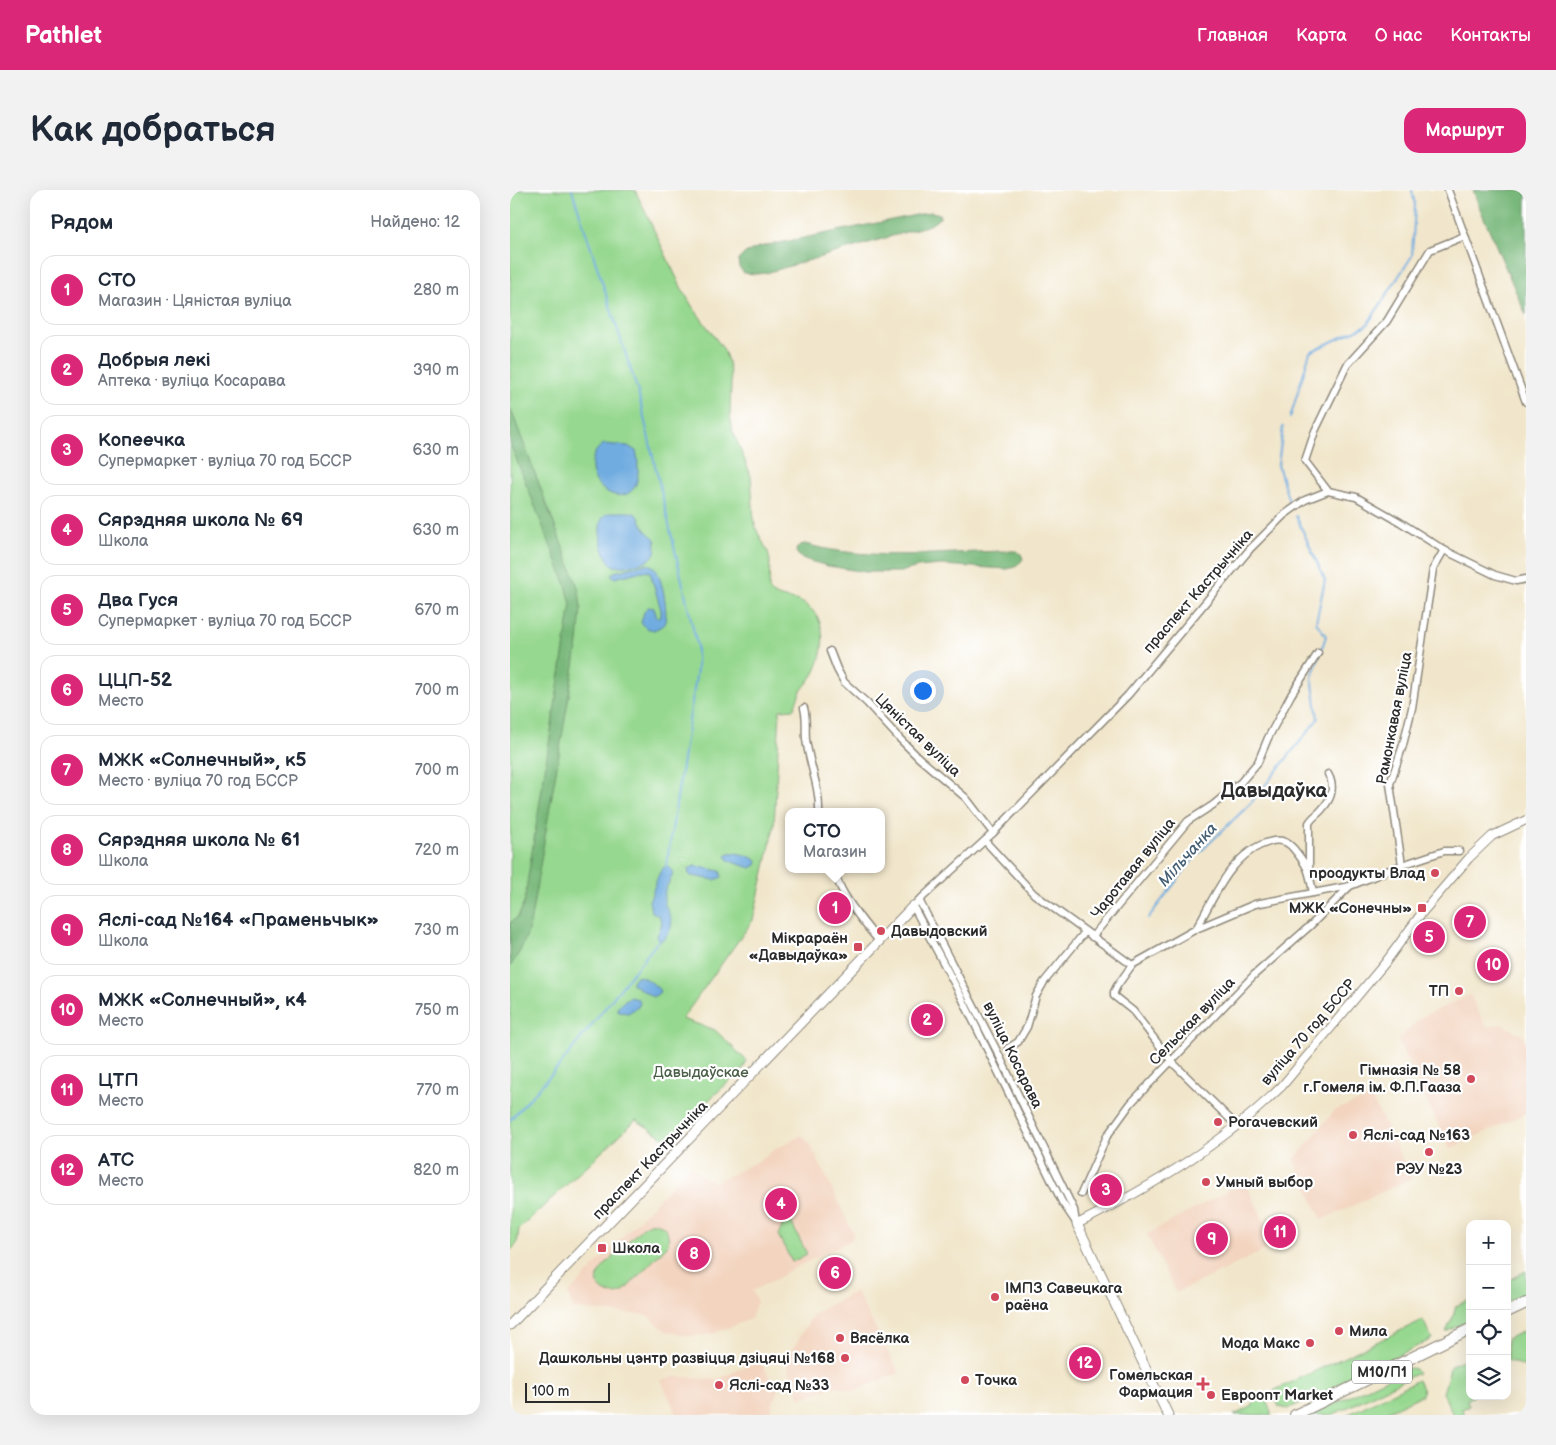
<!DOCTYPE html>
<html lang="ru">
<meta charset="utf-8">
<style>
body{margin:0;font-family:"Balsamiq Sans",sans-serif;background:#f2f2f3;color:#1f2937}
.controls{position:absolute;right:15px;bottom:15px;display:grid;overflow:hidden;border-radius:10px;box-shadow:0 5px 20px #0002}
.controls button{width:45px;height:45px;display:grid;place-items:center;padding:0;border:0;border-bottom:1px solid #e0e1e3;background:#fff;color:#1f2937;font:25px sans-serif}
.scale{position:absolute;left:15px;bottom:12px;width:85px;box-sizing:border-box;padding-left:5px;border:2px solid #2b2b2b;border-top:0;font-size:14px;line-height:18px;white-space:nowrap;color:#2b2b2b;-webkit-text-stroke:4px #fff;paint-order:stroke}
.you{position:absolute;left:412px;top:500px;width:18px;height:18px;margin:-12px;border:4px solid #fff;border-radius:50%;background:#1a73e8;box-shadow:0 0 0 8px #1a73e833}
.badge{display:grid;place-items:center;width:32px;height:32px;border-radius:50%;background:#db2777;color:#fff;font-size:16px;font-weight:700}
.pin{position:absolute;translate:-50% -50%;border:2px solid #fff;box-shadow:0 1px 5px #0006}
.popup{position:absolute;left:275px;top:618px;width:100px;height:65px;box-sizing:border-box;display:grid;place-content:center;border-radius:10px;background:#fff;filter:drop-shadow(0 1px 4px #0005);font-size:16px;white-space:nowrap;color:#747a83}
.popup b{font-size:19px;color:#1f2937}
.popup::after{content:'';position:absolute;left:50%;top:100%;margin-left:-10px;border:10px solid transparent;border-top-color:#fff}
.list{margin:0;padding:0;list-style:none}
h2{display:flex;justify-content:space-between;align-items:center;height:65px;margin:0;padding:0 20px;font-size:21px}
h2 small{font-size:16px;font-weight:400;color:#747a83}
.list li{display:grid;grid-template-columns:32px 1fr auto;gap:15px;align-items:center;box-sizing:border-box;height:70px;margin:0 10px 10px;padding:0 10px;border:1px solid #e0e1e3;border-radius:15px}
.list b{display:block;font-size:19px;white-space:nowrap}
.list p{margin:0;font-size:16px;white-space:nowrap;color:#747a83}
.list em{font-size:16px;font-style:normal;color:#747a83}
.icon{flex:none;width:28px;height:28px;fill:none;stroke:currentColor;stroke-width:2;stroke-linecap:round;stroke-linejoin:round}
.map{position:relative;flex:none;width:1016px;height:1225px;overflow:hidden;border-radius:15px}
header{display:flex;align-items:center;gap:30px;box-sizing:border-box;height:70px;padding:0 25px;background:#db2777;color:#fff}
header strong{font-size:24px}
nav{display:flex;gap:28px;margin-inline-start:auto;font-size:18px}
.intro{display:flex;align-items:center;justify-content:space-between;box-sizing:border-box;height:120px;padding:0 30px}
h1{margin:0;font-size:35px}
.button{padding:12px 22px;border-radius:15px;background:#db2777;color:#fff;font-size:18px;font-weight:700}
main{display:flex;gap:30px;padding:0 30px}
aside{flex:1;background:#fff;border-radius:15px;box-shadow:0 5px 20px #0002}
.map>svg:first-child{display:block}
.built{fill:#f3d4bf}
.green{fill:#96d88f;stroke:#60825d}
.forest{fill:#78b87a;stroke:#527252}
.water{fill:#6face0;stroke:#4d6c86}
.lines{fill:none;stroke-linecap:round;stroke-linejoin:round}
.stream{stroke:#6face0;stroke-width:2}
.minor-casing{stroke:#8e887b;stroke-width:9}
.tertiary-casing{stroke:#8e887b;stroke-width:10}
.secondary-casing{stroke:#8e887b;stroke-width:11}
.primary-casing{stroke:#8e887b;stroke-width:12}
.minor{stroke:#fff;stroke-width:6}
.tertiary{stroke:#fff;stroke-width:8}
.secondary{stroke:#fff;stroke-width:9}
.primary{stroke:#fff;stroke-width:10}
.poi-dot{fill:#d1495b;stroke:#fff;stroke-width:2}
.labels{text-anchor:middle;stroke-width:4.5;stroke-linejoin:round;paint-order:stroke}
.shield{fill:#fff;stroke:#6b6b6b;stroke-width:1}
.shield-label{font-size:14px;font-weight:bold;fill:#2b2b2b}
.street-label{font-size:15px;fill:#2b2b2b;stroke:#fff}
.poi-label{font-size:15px;font-weight:bold;fill:#2b2b2b;stroke:#fff;text-anchor:start}
.park-label{font-size:15px;fill:#4b5f49;stroke:#fff}
.water-label{font-size:16px;font-style:italic;fill:#465f73;stroke:#fff}
.district-label{font-size:20px;font-weight:bold;fill:#2b2b2b;stroke:#fff}
</style>
<header>
<strong>Pathlet</strong>
<nav><a>Главная</a><a>Карта</a><a>О нас</a><a>Контакты</a></nav>
</header>
<div class="intro"><h1>Как добраться</h1><a class="button">Маршрут</a></div>
<main>
<aside>
<h2>Рядом<small>Найдено: 12</small></h2>
<ul class="list">
<li><span class="badge">1</span><div><b>СТО</b><p>Магазин · Цяністая вуліца</p></div><em>280 m</em></li>
<li><span class="badge">2</span><div><b>Добрыя лекі</b><p>Аптека · вуліца Косарава</p></div><em>390 m</em></li>
<li><span class="badge">3</span><div><b>Копеечка</b><p>Супермаркет · вуліца 70 год БССР</p></div><em>630 m</em></li>
<li><span class="badge">4</span><div><b>Сярэдняя школа № 69</b><p>Школа</p></div><em>630 m</em></li>
<li><span class="badge">5</span><div><b>Два Гуся</b><p>Супермаркет · вуліца 70 год БССР</p></div><em>670 m</em></li>
<li><span class="badge">6</span><div><b>ЦЦП-52</b><p>Место</p></div><em>700 m</em></li>
<li><span class="badge">7</span><div><b>МЖК «Солнечный», к5</b><p>Место · вуліца 70 год БССР</p></div><em>700 m</em></li>
<li><span class="badge">8</span><div><b>Сярэдняя школа № 61</b><p>Школа</p></div><em>720 m</em></li>
<li><span class="badge">9</span><div><b>Яслі-сад №164 «Праменьчык»</b><p>Школа</p></div><em>730 m</em></li>
<li><span class="badge">10</span><div><b>МЖК «Солнечный», к4</b><p>Место</p></div><em>750 m</em></li>
<li><span class="badge">11</span><div><b>ЦТП</b><p>Место</p></div><em>770 m</em></li>
<li><span class="badge">12</span><div><b>АТС</b><p>Место</p></div><em>820 m</em></li>
</ul>
</aside>
<div class="map">
<svg width="1016" height="1225" viewBox="0 0 1016 1225">
<rect width="100%" height="100%" fill="#fff"/>
<filter id="ink" filterUnits="userSpaceOnUse"><feTurbulence type="fractalNoise" baseFrequency=".02" numOctaves="2"/><feDisplacementMap in="SourceGraphic" scale="10" xChannelSelector="R" yChannelSelector="G"/><feConvolveMatrix kernelMatrix="1 2 1 2 8 2 1 2 1" color-interpolation-filters="sRGB"/></filter>
<filter id="wash" filterUnits="userSpaceOnUse"><feTurbulence type="fractalNoise" baseFrequency=".0096" numOctaves="4" result="noise"/><feDisplacementMap in="SourceGraphic" scale="20" xChannelSelector="R" yChannelSelector="G"/><feGaussianBlur stdDeviation="1.12" result="paint"/><feColorMatrix in="noise" values="0 0 0 0 0 0 0 0 0 0 0 0 0 0 0 0 0 1.4 0 .05"/><feComposite in="paint" operator="in"/></filter>
<g filter="url(#wash)">
<rect width="100%" height="100%" fill="#f1e6cb"/>
<g class="built">
<polygon points="960,805 976,837 991,834 1011,844 1016,854 1016,923 940,959 888,851 911,827"/>
<polygon points="861,907 902,988 812,1030 784,970 825,920"/>
<polygon points="292,945 300,954 343,1042 342,1050 274,1083 272,1086 242,1101 247,1111 241,1129 202,1144 179,1146 156,1141 137,1125 63,1119 58,1104 180,976 197,990 200,988 204,993 250,970 265,959"/>
<polygon points="735,992 766,1055 666,1103 637,1044"/>
<polygon points="346,1101 389,1183 344,1201 326,1196 290,1208 276,1171 303,1124"/>
<polygon points="249,1170 268,1199 259,1225 167,1225 151,1190 164,1186 206,1190"/>
</g>
<g class="green">
<path d="M 0,0 L 125,0 L 171,97 L 182,116 L 214,160 L 219,174 L 221,192 L 220,225 L 222,239 L 241,286 L 244,331 L 247,341 L 258,362 L 260,371 L 259,399 C 266,410 282,407 293,413 C 317,426 316,457 306,479 C 303,487 296,494 291,501 C 288,507 286,513 284,519 L 270,520 L 264,637 L 243,730 L 172,829 L 205,840 L 237,871 L 233,879 L 156,949 L 126,930 L 9,1039 L 7,1054 L 0,1061 Z"/>
<polygon points="281,1032 297,1064 282,1072 268,1045 274,1033"/>
<path d="M 139,1033 C 153,1031 162,1042 157,1056 L 113,1102 C 100,1108 82,1099 89,1084 C 93,1074 124,1046 133,1037 Z"/>
<polygon points="1016,1081 1016,1103 997,1112 997,1091"/>
<polygon points="960,1109 960,1130 936,1142 943,1127 946,1116"/>
<polygon points="913,1130 922,1149 778,1219 769,1217 763,1203 765,1200"/>
<polygon points="1016,1140 1016,1179 1013,1176 997,1170 997,1149"/>
<polygon points="960,1167 960,1206 964,1206 957,1210 959,1216 952,1219 954,1225 943,1225 933,1203 941,1175"/>
<polygon points="899,1178 905,1179 908,1183 822,1225 801,1225"/>
<polygon points="908,1190 913,1201 912,1205 870,1225 837,1225"/>
<polygon points="755,1207 761,1222 761,1225 724,1225 743,1216 742,1213"/>
</g>
<g class="forest">
<polygon points="963,0 1016,0 1016,125 968,14"/>
<polygon points="421,22 430,24 430,28 420,35 256,83 246,84 234,83 229,77 228,70 235,63 249,57"/>
<polygon points="0,217 69,400 71,418 68,452 19,740 10,761 0,777 0,733 8,727 14,713 61,414 56,395 0,253"/>
<path d="M 295,354 C 363,373 437,361 507,361 L 511,364 L 513,369 L 506,377 L 497,379 L 431,375 L 408,377 L 390,382 L 356,382 L 318,376 L 300,371 L 290,367 L 286,362 L 287,358 L 290,355 Z"/>
</g>
<g class="water">
<path d="M 94,254 L 118,256 L 126,261 C 128,267 128,274 128,281 C 129,321 79,307 82,273 C 83,264 87,258 94,254 Z"/>
<path d="M 118,322 C 132,323 129,332 136,341 C 139,344 142,346 145,349 C 146,355 147,361 143,366 C 138,374 113,378 104,376 C 93,370 84,334 95,325 C 101,321 111,322 118,322 Z"/>
<path d="M 136,374 C 141,375 144,376 146,380 C 153,391 159,424 154,435 L 144,440 L 136,438 L 131,433 L 134,422 L 138,417 L 144,418 L 147,428 L 151,426 L 151,420 L 140,382 L 132,381 L 105,388 L 101,385 L 104,382 Z"/>
<path d="M 219,663 C 227,662 241,666 247,671 L 246,675 L 241,678 L 219,671 L 216,666 Z"/>
<polygon points="185,676 210,681 212,687 205,690 181,686 179,684 178,679"/>
<path d="M 154,677 L 159,677 L 163,682 C 161,691 155,697 154,705 C 152,720 169,729 158,743 C 156,747 154,749 149,751 L 147,746 L 152,733 L 149,726 L 141,721 L 139,711 C 144,701 147,683 154,677 Z"/>
<path d="M 126,786 C 134,786 145,794 150,801 L 149,803 L 143,807 L 122,794 L 122,791 Z"/>
<polygon points="120,807 128,809 130,813 128,817 118,823 109,822 107,818 115,810"/>
</g>
<g class="lines">
<g class="stream">
<polyline points="62,0 128,202 187,455 187,480 156,678"/>
<polyline points="780,228 800,162 857,135 902,66 905,15 902,0"/>
<polyline points="773,237 768,275 780,315"/>
<polyline points="638,728 686,666 741,613 808,529 802,487 816,446 806,432 815,390 786,326"/>
<polyline points="0,930 49,876 149,750"/>
</g>
</g>
</g>
<g filter="url(#ink)">
<g class="lines">
<g class="minor-casing">
<g id="minor">
<polyline points="938,0 1016,212"/>
<polyline points="818,301 795,271 805,241 837,175 877,131 920,60 955,46"/>
<polyline points="320,461 327,479 334,492 357,513 389,548 409,568 456,608 483,643"/>
<path d="M 294,518 C 297,529 295,538 296,549 C 299,574 310,597 309,622"/>
<polyline points="475,651 524,704 622,775"/>
<polyline points="892,675 880,594 893,555 902,518 923,379 934,360"/>
<path d="M 799,678 L 799,633 C 803,626 809,624 813,618 C 822,608 825,596 818,584"/>
<path d="M 326,679 C 323,696 357,737 369,751"/>
<polyline points="409,710 488,863 564,1020 566,1033"/>
<path d="M 686,739 C 704,708 721,663 759,652 C 768,649 776,650 783,658 C 798,676 799,680 803,703"/>
<polyline points="582,747 678,631 703,615 731,592 748,572 758,548 781,505 808,463"/>
<polyline points="498,858 508,852 517,837 526,806 534,792 575,742"/>
<polyline points="727,936 662,872 623,821 604,806 604,802 607,796 622,775 686,739 745,714 840,696 892,675 934,661 949,661"/>
<polyline points="571,1004 597,946 621,913 744,785 801,735 840,696"/>
<polyline points="567,1034 552,1012 451,806 403,716 483,643 618,505 740,359 774,325 795,310 818,301 846,307 890,332 934,360 985,385 1006,391 1016,389"/>
</g>
</g>
<g class="tertiary-casing">
<path id="tertiary" d="M 567,1034 C 641,997 713,954 772,896 L 875,773 L 911,724 L 959,668 L 982,646 L 1016,630"/>
</g>
<g class="secondary-casing">
<g id="secondary">
<polyline points="567,1034 658,1225"/>
<polyline points="0,1135 403,716"/>
</g>
</g>
<g class="primary-casing">
<g id="primary">
<polyline points="997,1122 1016,1113"/>
<polyline points="785,1225 960,1139"/>
</g>
</g>
<use href="#minor" class="minor"/>
<use href="#tertiary" class="tertiary"/>
<use href="#secondary" class="secondary"/>
<use href="#primary" class="primary"/>
</g>
</g>
<g class="poi-dot">
<circle cx="925" cy="683" r="5"/>
<rect x="907" y="713" width="10" height="10" rx="2.5"/>
<circle cx="371" cy="741" r="5"/>
<rect x="343" y="752" width="10" height="10" rx="2.5"/>
<circle cx="949" cy="801" r="5"/>
<circle cx="961" cy="889" r="5"/>
<circle cx="708" cy="932" r="5"/>
<circle cx="843" cy="945" r="5"/>
<circle cx="919" cy="962" r="5"/>
<circle cx="696" cy="992" r="5"/>
<rect x="87" y="1053" width="10" height="10" rx="2.5"/>
<circle cx="485" cy="1107" r="5"/>
<circle cx="829" cy="1141" r="5"/>
<circle cx="330" cy="1148" r="5"/>
<circle cx="800" cy="1153" r="5"/>
<circle cx="335" cy="1168" r="5"/>
<circle cx="455" cy="1190" r="5"/>
<path d="M690.5 1186.5h5v5h5v5h-5v5h-5v-5h-5v-5h5z"/>
<circle cx="209" cy="1195" r="5"/>
<circle cx="701" cy="1205" r="5"/>
</g>
<g class="labels">
<rect class="shield" x="842" y="1170.5" width="60" height="23" rx="4"/>
<g class="shield-label">
<text x="872" y="1187">М10/П1</text>
</g>
<g class="street-label">
<text transform="translate(688 401) rotate(-49)" y="5">праспект Кастрычніка</text>
<text transform="translate(884 528) rotate(-79)" y="5">Рамонкавая вуліца</text>
<text transform="translate(408 545) rotate(44)" y="5">Цяністая вуліца</text>
<text transform="translate(623 678) rotate(-51)" y="5">Чаротавая вуліца</text>
<text transform="translate(682 831) rotate(-46)" y="5">Сельская вуліца</text>
<text transform="translate(798 842) rotate(-49)" y="5">вуліца 70 год БССР</text>
<text transform="translate(503 865) rotate(64)" y="5">вуліца Косарава</text>
<text transform="translate(140 970) rotate(-46)" y="5">праспект Кастрычніка</text>
</g>
<g class="poi-label">
<text x="915" y="688" text-anchor="end">проодукты Влад</text>
<text x="902" y="723" text-anchor="end">МЖК «Сонечны»</text>
<text x="381" y="746">Давыдовский</text>
<text x="338" y="753" text-anchor="end">Мікрараён<tspan x="338" dy="17">«Давыдаўка»</tspan></text>
<text x="939" y="806" text-anchor="end">ТП</text>
<text x="951" y="885" text-anchor="end">Гімназія № 58<tspan x="951" dy="17">г.Гомеля ім. Ф.П.Гааза</tspan></text>
<text x="718" y="937">Рогачевский</text>
<text x="853" y="950">Яслі-сад №163</text>
<text x="919" y="984" text-anchor="middle">РЭУ №23</text>
<text x="706" y="997">Умный выбор</text>
<text x="102" y="1063">Школа</text>
<text x="495" y="1103">ІМПЗ Савецкага<tspan x="495" dy="17">раёна</tspan></text>
<text x="839" y="1146">Мила</text>
<text x="340" y="1153">Вясёлка</text>
<text x="790" y="1158" text-anchor="end">Мода Макс</text>
<text x="325" y="1173" text-anchor="end">Дашкольны цэнтр развіцця дзіцяці №168</text>
<text x="683" y="1190" text-anchor="end">Гомельская<tspan x="683" dy="17">Фармация</tspan></text>
<text x="465" y="1195">Точка</text>
<text x="219" y="1200">Яслі-сад №33</text>
<text x="711" y="1210">Евроопт Market</text>
</g>
<g class="park-label">
<text x="191" y="887">Давыдаўскае</text>
</g>
<g class="water-label">
<text transform="translate(677 664) rotate(-48)" y="6">Мільчанка</text>
</g>
<g class="district-label">
<text x="764" y="607">Давыдаўка</text>
</g>
</g>
</svg>
<div class="controls">
<button>+</button>
<button>−</button>
<button><svg class="icon" aria-label="locate" viewBox="0 0 24 24"><circle cx="12" cy="12" r="6"/><path d="M12 2v4M12 18v4M2 12h4M18 12h4"/></svg></button>
<button><svg class="icon" aria-label="layers" viewBox="0 0 24 24"><path d="M12 4l9 5-9 5-9-5zM3 14l9 5 9-5"/></svg></button>
</div>
<div class="scale">100 m</div>
<div class="you"></div>
<div class="pin badge" style="left:325px;top:718px">1</div>
<div class="popup"><b>СТО</b>Магазин</div>
<div class="pin badge" style="left:417px;top:830px">2</div>
<div class="pin badge" style="left:596px;top:1000px">3</div>
<div class="pin badge" style="left:271px;top:1014px">4</div>
<div class="pin badge" style="left:919px;top:747px">5</div>
<div class="pin badge" style="left:325px;top:1083px">6</div>
<div class="pin badge" style="left:960px;top:732px">7</div>
<div class="pin badge" style="left:184px;top:1064px">8</div>
<div class="pin badge" style="left:702px;top:1049px">9</div>
<div class="pin badge" style="left:983px;top:775px">10</div>
<div class="pin badge" style="left:770px;top:1042px">11</div>
<div class="pin badge" style="left:575px;top:1173px">12</div>
</div>
</main>
